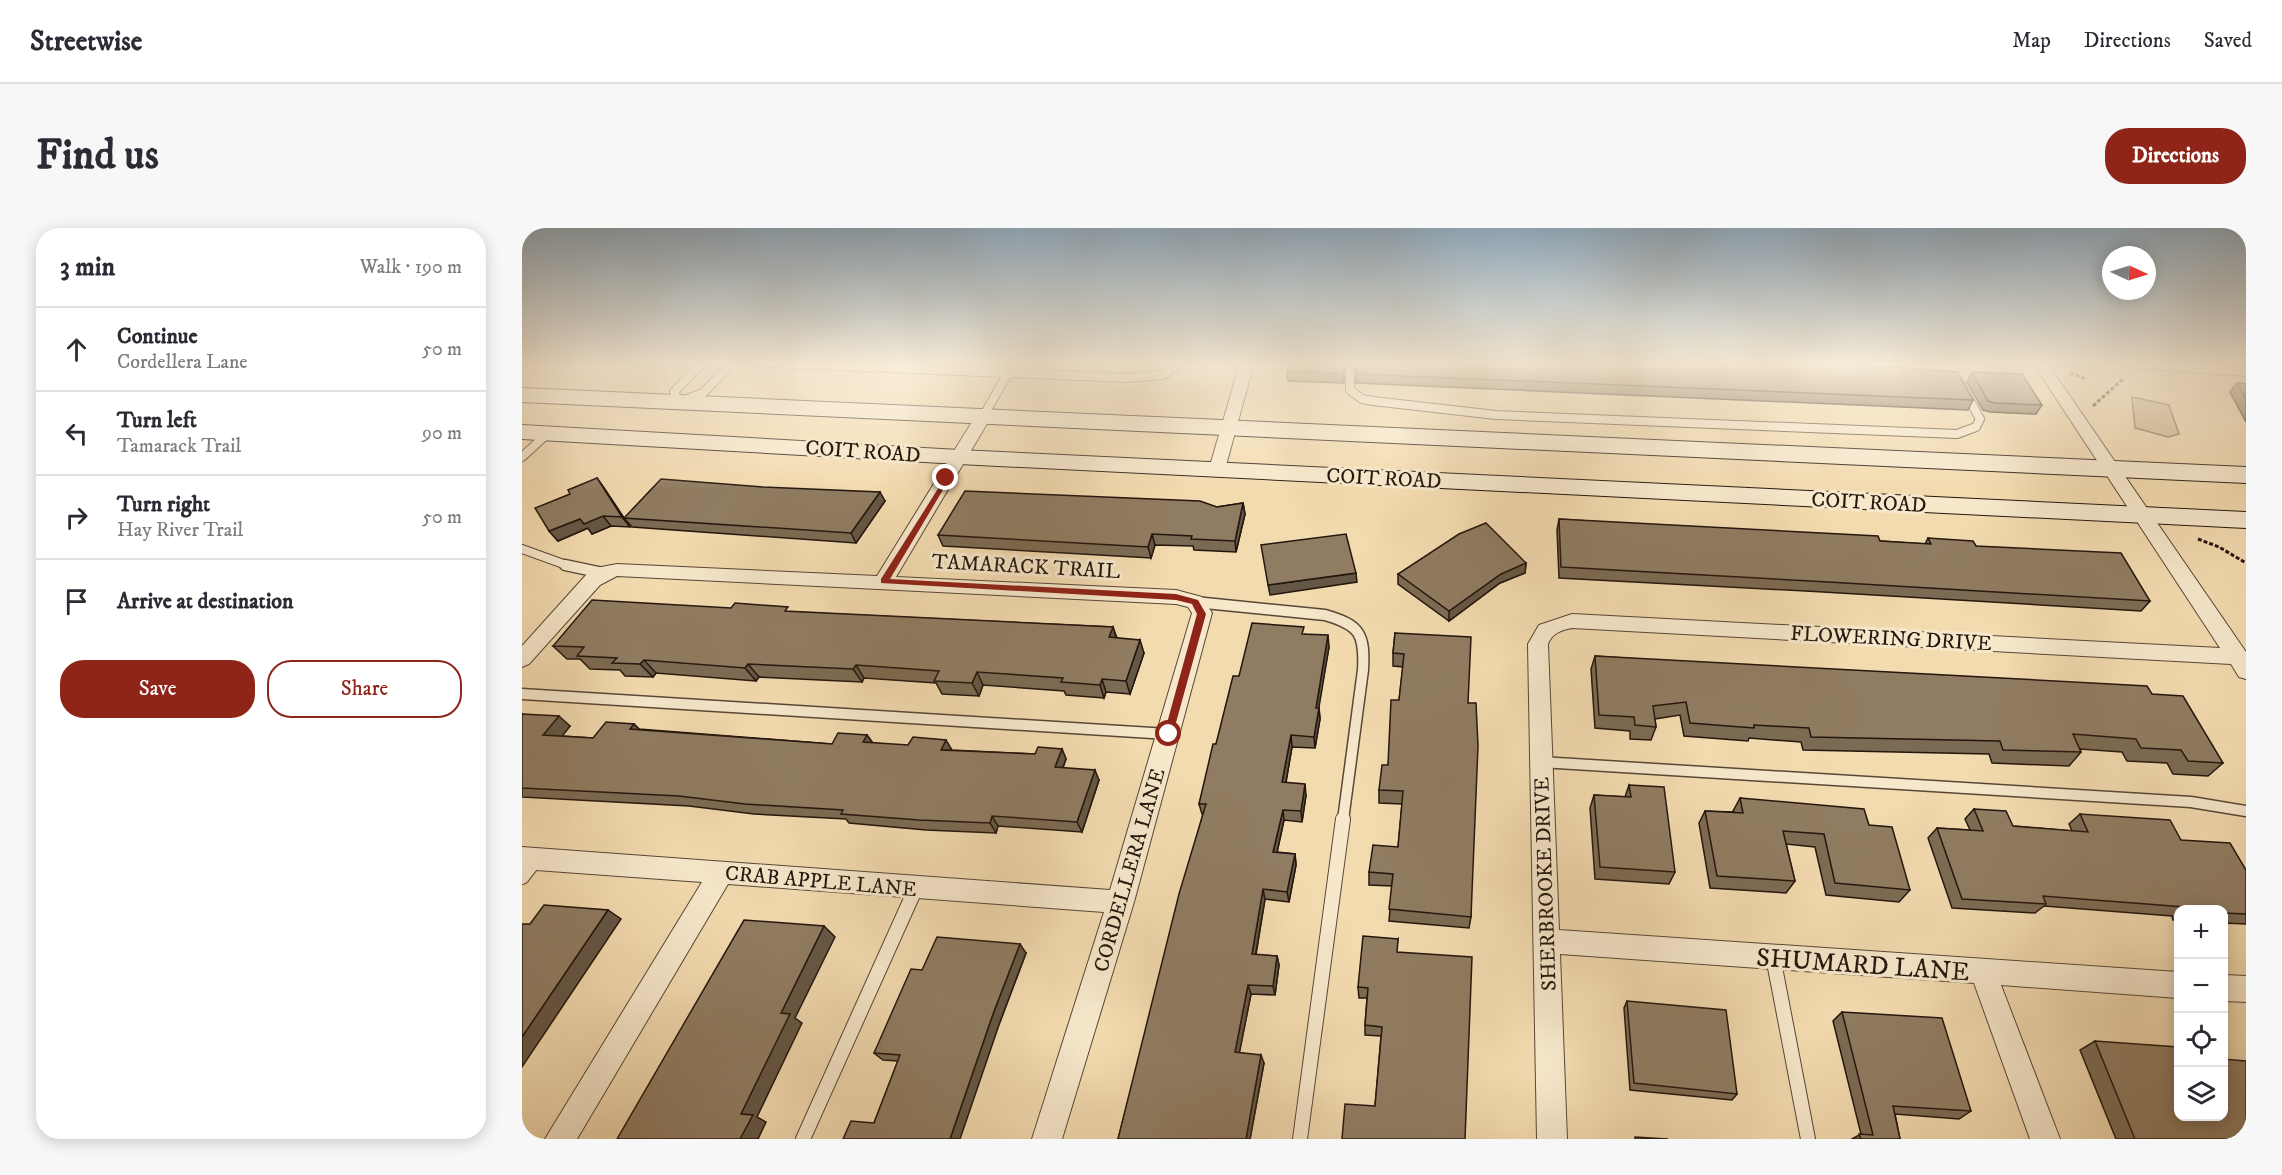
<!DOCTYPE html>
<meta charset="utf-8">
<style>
body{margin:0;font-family:"IM FELL DW Pica",serif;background:#f7f7f7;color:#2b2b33}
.controls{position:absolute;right:18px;bottom:18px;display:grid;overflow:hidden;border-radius:12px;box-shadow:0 3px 15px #0003}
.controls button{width:54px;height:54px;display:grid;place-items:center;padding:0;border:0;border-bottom:2px solid #e1e1e2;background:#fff;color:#2b2b33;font:30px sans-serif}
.compass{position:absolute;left:1580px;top:18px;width:54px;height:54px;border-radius:50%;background:#fff;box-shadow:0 3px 15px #0003;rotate:94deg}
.stop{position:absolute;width:18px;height:18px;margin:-14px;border:4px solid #8f2418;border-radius:50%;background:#fff}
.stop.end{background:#8f2418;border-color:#fff;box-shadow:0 2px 6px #0008}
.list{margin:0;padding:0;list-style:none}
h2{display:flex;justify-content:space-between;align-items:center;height:78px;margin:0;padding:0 24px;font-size:26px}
h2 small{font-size:20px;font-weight:400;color:#7c7c81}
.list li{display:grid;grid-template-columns:39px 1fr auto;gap:18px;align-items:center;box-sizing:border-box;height:84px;padding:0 24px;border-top:2px solid #e1e1e2}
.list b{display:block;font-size:22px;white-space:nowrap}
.list p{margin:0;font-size:20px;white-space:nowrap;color:#7c7c81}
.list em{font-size:20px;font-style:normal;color:#7c7c81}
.actions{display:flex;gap:12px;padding:18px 24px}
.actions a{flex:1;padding:14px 0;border:2px solid #8f2418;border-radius:24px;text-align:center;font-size:21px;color:#8f2418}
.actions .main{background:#8f2418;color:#fff}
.icon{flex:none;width:33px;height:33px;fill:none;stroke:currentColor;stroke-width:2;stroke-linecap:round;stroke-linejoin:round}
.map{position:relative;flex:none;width:1724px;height:911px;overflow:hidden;border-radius:24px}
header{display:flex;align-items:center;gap:36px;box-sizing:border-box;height:84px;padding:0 30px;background:#fff;border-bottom:2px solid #e1e1e2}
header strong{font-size:28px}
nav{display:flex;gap:33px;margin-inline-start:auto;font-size:21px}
.intro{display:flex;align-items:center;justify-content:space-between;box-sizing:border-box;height:144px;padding:0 36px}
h1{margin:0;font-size:42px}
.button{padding:15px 27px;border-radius:24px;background:#8f2418;color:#fff;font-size:21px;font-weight:700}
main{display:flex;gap:36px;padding:0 36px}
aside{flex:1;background:#fff;border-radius:24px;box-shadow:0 3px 15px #0003}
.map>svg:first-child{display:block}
.green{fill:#d0ba94;stroke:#7a6851;stroke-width:1.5}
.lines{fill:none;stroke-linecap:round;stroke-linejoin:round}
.service-far2-casing{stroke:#584736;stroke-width:10}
.service-far1-casing{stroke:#584736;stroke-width:13}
.service-casing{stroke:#584736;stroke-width:16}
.minor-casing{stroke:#584736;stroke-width:2}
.secondary-casing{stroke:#24160e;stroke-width:2}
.path{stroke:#24160e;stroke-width:3;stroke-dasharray:4 2;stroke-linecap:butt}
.service-far2{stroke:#f7e8cc;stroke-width:8}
.service-far1{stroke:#f7e8cc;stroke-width:10}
.service{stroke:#f7e8cc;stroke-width:14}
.minor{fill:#f7e8cc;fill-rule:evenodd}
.secondary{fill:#f7e8cc;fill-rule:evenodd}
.wall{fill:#7c6b54;stroke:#24160e;stroke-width:1.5}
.shaded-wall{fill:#655745;stroke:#24160e;stroke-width:1.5}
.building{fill:#907c62;stroke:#24160e;stroke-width:1.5}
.route{fill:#8f2418}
.labels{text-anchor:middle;stroke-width:6;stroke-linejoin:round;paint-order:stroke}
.street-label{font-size:21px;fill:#24160e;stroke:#f7e8cc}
.near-street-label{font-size:26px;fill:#24160e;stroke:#f7e8cc}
</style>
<header>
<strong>Streetwise</strong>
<nav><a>Map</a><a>Directions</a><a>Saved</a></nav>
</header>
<div class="intro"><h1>Find us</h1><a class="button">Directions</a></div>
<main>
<aside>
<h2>3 min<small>Walk · 190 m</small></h2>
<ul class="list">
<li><svg class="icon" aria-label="ahead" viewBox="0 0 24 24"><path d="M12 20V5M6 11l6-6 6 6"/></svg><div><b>Continue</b><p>Cordellera Lane</p></div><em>50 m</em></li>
<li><svg class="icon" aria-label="left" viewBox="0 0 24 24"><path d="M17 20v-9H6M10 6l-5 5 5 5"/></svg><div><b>Turn left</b><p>Tamarack Trail</p></div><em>90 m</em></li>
<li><svg class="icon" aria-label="right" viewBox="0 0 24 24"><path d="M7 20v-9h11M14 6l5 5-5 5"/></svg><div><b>Turn right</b><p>Hay River Trail</p></div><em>50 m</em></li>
<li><svg class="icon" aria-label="arrive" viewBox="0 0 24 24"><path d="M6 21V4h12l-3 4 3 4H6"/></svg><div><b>Arrive at destination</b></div></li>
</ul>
<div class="actions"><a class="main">Save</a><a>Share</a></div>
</aside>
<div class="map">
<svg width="1724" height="911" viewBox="0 0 1724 911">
<rect width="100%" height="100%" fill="#f3dbb0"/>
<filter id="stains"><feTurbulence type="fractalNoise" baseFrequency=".00333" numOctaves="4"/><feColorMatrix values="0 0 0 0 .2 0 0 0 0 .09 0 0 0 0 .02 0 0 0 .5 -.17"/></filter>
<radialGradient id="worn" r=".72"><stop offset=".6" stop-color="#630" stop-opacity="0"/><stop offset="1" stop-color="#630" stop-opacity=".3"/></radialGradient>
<polygon class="green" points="1610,169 1647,177 1657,206 1646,209 1613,200"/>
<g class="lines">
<g class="service-far2-casing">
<g id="service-far2">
<polyline points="187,135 177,138 152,164 157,174 181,165 205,140 205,135"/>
<polyline points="248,135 605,150 642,147 657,135"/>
<polyline points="828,135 828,162 840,171 851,173 974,187 1435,206 1454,199 1458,191 1427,135"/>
<polyline points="461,189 486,145"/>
<polyline points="0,229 26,205"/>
<polyline points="0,321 47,338"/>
</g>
</g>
<g class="service-far1-casing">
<g id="service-far1">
<polyline points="43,337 81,345"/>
<path d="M 673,374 L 803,387 C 838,397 843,406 841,442 L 821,592"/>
<polyline points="0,466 646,506"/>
<polyline points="1019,534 1669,574 1724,583"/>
</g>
</g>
<g class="service-casing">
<g id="service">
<polyline points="0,649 14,631"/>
<polyline points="1251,729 1286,911"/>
<polyline points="281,911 393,662"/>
<polyline points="778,911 821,591"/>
</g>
</g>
<g class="minor-casing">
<g id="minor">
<polygon points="718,135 732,135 703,241 695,246 687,241"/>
<path d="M 1511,135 L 1525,135 L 1724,424 L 1724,451 L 1717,449 L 1709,436 L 1050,400 C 1040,402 1030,405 1026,416 L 1037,702 L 1656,744 L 1656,770 L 1479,757 L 1538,911 L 1508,911 L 1452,755 L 1038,726 L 1045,911 L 1015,911 L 1006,416 L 1017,397 L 1050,386 L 1698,420 Z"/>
<polygon points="1596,135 1724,138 1724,148 1603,139"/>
<polygon points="461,184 469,189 374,349 654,362 680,369 690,385 612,674 540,911 510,911 582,684 206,656 55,911 23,911 180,654 0,641 0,619 588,662 670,385 666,379 654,376 95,348 78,357 7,436 0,439 0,418 64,347 74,340 95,336 355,348 453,189"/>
<polygon points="1702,747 1724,748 1724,774 1702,773"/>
</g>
</g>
<g class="secondary-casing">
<g id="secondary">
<polygon points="0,160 1724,239 1724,255 0,174"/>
<polygon points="0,197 437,222 1724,284 1724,300 437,236 0,211"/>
</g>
</g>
<g class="path">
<polyline points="1548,145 1564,151"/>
<polyline points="1571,178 1601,151"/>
<polyline points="1676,311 1697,319 1724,335"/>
</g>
<use href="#service-far2" class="service-far2"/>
<use href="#service-far1" class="service-far1"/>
<use href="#service" class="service"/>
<use href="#minor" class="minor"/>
<use href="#secondary" class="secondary"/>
</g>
<g class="wall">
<polygon points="822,135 822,155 766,153 765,144"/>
<polygon points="834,135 1451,172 1446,182 834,155"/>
<polygon points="1450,144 1520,177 1514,186 1468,184 1461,182 1445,154"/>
<polygon points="1715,155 1724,156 1724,194 1708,164"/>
<polygon points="75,250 82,260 108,299 89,298 70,306 66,300 36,313 27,303 48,266"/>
<polygon points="363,273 334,315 110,299 102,290"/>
<polygon points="721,275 723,286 714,324 672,322 671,318 633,317 629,330 421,318 416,307 695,279"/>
<polygon points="1037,291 1403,316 1406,310 1454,318 1628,373 1619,383 1301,364 1037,350 1035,302"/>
<polygon points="1004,335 1003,345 978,355 927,393 876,356 876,346"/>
<polygon points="270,384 591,399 595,410 622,425 608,466 584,464 582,470 544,467 542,463 461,457 457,468 420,466 414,455 342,450 340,454 237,449 234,453 134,445 131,449 103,448 98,442 68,441 58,431 45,431 31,418"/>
<polygon points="873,405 946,475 949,689 947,700 867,693 870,658 847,657 847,644 876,619 880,576 857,575 857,562 866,537 877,472 881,439 871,438 871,425"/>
<polygon points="783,406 807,419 796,480 797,480 798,491 793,520 770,519 764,554 784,567 780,594 762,592 755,624 773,626 774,637 767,674 743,671 734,727 755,728 757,737 753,767 729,766 717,825 742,835 728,911 596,911 681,586 680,586 677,576 694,516 717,448"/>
<polygon points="1073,428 1630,466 1701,535 1686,548 1651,546 1645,535 1605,533 1600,524 1558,521 1559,524 1547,538 1470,535 1467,526 1281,522 1279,514 1227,510 1226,513 1162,508 1158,487 1133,491 1134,499 1129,512 1108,511 1108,503 1073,500 1069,441"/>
<polygon points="0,486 48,498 40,508 71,510 112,496 117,501 310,516 345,507 351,515 430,522 513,526 540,521 544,531 541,540 577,552 560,604 476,598 474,605 404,602 327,595 324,591 232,586 167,578 0,569"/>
<polygon points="1107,557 1153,644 1147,656 1073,651 1068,580 1072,567 1103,569"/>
<polygon points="1218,570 1347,597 1388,662 1377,674 1304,667 1293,619 1264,616 1273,653 1264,665 1188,660 1177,595 1183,583 1212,584 1211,583"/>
<polygon points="1452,581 1491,598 1550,603 1547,596 1558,586 1659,612 1724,642 1724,696 1701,695 1701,681 1656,681 1656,692 1651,692 1650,688 1522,678 1513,685 1430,680 1406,610 1415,600 1448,602 1443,591"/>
<polygon points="876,711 853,878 859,808 843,807 843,797 845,770 837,770 836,759"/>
<polygon points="504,725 478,794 352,895 376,833 361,832 352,825 400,742"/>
<polygon points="1105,773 1215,866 1210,872 1108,862 1102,780"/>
<polygon points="1320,784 1449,883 1437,891 1373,886 1378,911 1330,911 1339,906 1311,793"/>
<polygon points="1573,813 1656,888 1724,911 1594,911 1558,822"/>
</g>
<g class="shaded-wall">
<polygon points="75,250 82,260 108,299 100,289"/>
<polygon points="358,264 363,273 334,315 329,305"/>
<polygon points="721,275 723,286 714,324 713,313"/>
<polygon points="81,288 89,298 70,306 66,300 36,313 27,303 58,291"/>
<polygon points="630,306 633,317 629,330 626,319"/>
<polygon points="1004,335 1003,345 978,355 927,393 927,383 979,346"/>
<polygon points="834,345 835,354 748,367 746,357"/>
<polygon points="591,399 595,413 587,409"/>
<polygon points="806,407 807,419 795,491 794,480"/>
<polygon points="618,412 622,425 608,466 604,453"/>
<polygon points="122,432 134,445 131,449 118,436"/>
<polygon points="226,436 237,449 234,453 223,440"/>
<polygon points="334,437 342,450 340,454 331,441"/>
<polygon points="455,444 461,457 457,468 450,455"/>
<polygon points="580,451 584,464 582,470 578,457"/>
<polygon points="797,480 798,491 793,520 792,509"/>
<polygon points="37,488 48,498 33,517 21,507"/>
<polygon points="112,496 122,506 108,501"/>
<polygon points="345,507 352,517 341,514"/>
<polygon points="769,507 770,519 762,565 760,554"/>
<polygon points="424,512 430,522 419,522"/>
<polygon points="540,521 544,531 537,549 533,539"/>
<polygon points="573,542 577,552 560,604 555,594"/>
<polygon points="783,556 784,567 780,594 779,583"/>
<polygon points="761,582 762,592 753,634 751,624"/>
<polygon points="470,588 476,598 474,605 468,595"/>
<polygon points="773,626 774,637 767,674 765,664"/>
<polygon points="741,661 743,671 732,736 730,726"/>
<polygon points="86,682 99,691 0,839 0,809"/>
<polygon points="302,698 313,709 273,790 280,795 235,889 244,894 236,911 218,911 219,886 259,785"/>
<polygon points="498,716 504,725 478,794 438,911 428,911 471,786"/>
<polygon points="755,728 757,737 753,767 751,758"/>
<polygon points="726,757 729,766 716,832 713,824"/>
<polygon points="739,827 742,835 728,911 724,911"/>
</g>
<g class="building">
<polygon points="767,135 821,135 821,145 765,144"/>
<polygon points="834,135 1265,135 1370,139 1435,144 1451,172 834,146"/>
<polygon points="1450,144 1500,146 1520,177 1473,175 1466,173"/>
<polygon points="1715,155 1724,156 1724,171"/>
<polygon points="75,250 100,289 81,288 62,296 58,291 27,303 13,280 48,266 46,262"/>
<polygon points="139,251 241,259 358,264 329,305 102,290"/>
<polygon points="443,263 678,273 695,279 721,275 713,313 669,311 670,308 630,306 626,319 416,307"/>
<polygon points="1037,291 1356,308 1358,313 1409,316 1406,310 1451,313 1454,318 1599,325 1628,373 1306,354 1039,339"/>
<polygon points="964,295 1004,335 979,346 927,383 876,346 937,306"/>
<polygon points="824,306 834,345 746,357 739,317"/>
<polygon points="70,372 209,380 213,375 266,379 263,383 591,399 587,409 618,412 604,453 580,451 578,457 539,454 541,450 455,444 450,455 412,453 417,443 334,437 331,441 226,436 223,440 122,432 118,436 90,435 95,430 55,428 62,419 31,418"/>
<polygon points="730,395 782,399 780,406 806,407 794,480 797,480 792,509 769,507 760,554 783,556 779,583 761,582 751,624 773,626 765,664 741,661 730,726 755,728 751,758 726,757 713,824 739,827 724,911 596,911 657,666 684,576 677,576 691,516 694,516 711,448 717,448"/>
<polygon points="873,405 949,409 946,475 954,475 956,518 949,689 867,681 871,646 847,644 851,617 876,619 881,563 857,562 860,537 866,537 869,472 877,472 882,426 871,425"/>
<polygon points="1073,428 1625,458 1630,466 1661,468 1701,535 1666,533 1659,522 1619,520 1614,511 1551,506 1559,524 1481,522 1478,513 1289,509 1287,500 1232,497 1232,500 1168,495 1164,474 1131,478 1134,499 1113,497 1112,489 1077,487"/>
<polygon points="0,486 37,488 21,507 71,510 84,494 112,496 108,501 310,516 316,505 345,507 341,514 386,517 391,509 424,512 419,522 513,526 516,519 540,521 533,539 573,542 555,594 470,588 468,595 397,592 319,586 321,582 223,576 157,568 0,560"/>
<polygon points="1107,557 1142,559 1153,644 1078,639 1072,567 1109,569"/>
<polygon points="1218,570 1342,581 1347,597 1370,599 1388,662 1313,655 1302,606 1261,603 1273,653 1195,648 1183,583 1221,585"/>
<polygon points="1452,581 1484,583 1491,598 1566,604 1558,586 1648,592 1659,612 1708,615 1724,642 1724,686 1701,685 1701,681 1664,681 1663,679 1521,668 1524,676 1440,671 1415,600 1461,603"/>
<polygon points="22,677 86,682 0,809 0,696 8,696"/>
<polygon points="222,692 302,698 259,785 268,786 219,886 231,887 218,911 95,911"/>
<polygon points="841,708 876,711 875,724 950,729 943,911 820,911 823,876 853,878 860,799 843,797 846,760 836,759"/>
<polygon points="415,709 498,716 471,786 428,911 321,911 329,893 352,895 378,827 352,825 389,741 400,742"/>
<polygon points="1105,773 1204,782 1215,866 1112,855"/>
<polygon points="1320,784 1420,790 1449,883 1371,878 1378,911 1339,911 1337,906 1351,907"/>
<polygon points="1573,813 1656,819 1656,888 1701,888 1701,831 1724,833 1724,911 1613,911"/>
<polygon points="1113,909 1146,911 1113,911"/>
</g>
<linearGradient id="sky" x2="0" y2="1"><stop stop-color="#90a9bc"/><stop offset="0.52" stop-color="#faefdb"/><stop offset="1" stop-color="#faefdb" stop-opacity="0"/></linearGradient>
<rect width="1724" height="262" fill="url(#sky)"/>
<polygon class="route" points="424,248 428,250 368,351 654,366 676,372 684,386 650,509 643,509 642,506 675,386 670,376 654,372 359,355 359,351"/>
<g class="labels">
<g class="street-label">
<text transform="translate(341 223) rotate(4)" y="7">COIT ROAD</text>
<text transform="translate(862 250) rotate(3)" y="7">COIT ROAD</text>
<text transform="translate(1347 274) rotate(3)" y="7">COIT ROAD</text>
<text transform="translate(504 338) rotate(3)" y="7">TAMARACK TRAIL</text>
<text transform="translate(1369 410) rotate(3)" y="7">FLOWERING DRIVE</text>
<text transform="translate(607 642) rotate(-74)" y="7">CORDELLERA LANE</text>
<text transform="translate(299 653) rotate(5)" y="7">CRAB APPLE LANE</text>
<text transform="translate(1023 656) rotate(-92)" y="7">SHERBROOKE DRIVE</text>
</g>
<g class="near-street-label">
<text transform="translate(1341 736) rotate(4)" y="9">SHUMARD LANE</text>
</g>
</g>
<rect width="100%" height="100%" filter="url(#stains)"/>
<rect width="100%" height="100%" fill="url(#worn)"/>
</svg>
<div class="controls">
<button>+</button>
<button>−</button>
<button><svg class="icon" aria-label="locate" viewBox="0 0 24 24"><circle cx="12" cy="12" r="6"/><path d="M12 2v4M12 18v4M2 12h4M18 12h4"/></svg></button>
<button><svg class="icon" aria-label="layers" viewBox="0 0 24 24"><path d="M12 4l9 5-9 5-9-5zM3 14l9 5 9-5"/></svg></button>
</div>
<svg class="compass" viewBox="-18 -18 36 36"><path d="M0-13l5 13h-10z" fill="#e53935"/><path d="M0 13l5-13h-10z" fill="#7c7c81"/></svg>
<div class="stop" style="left:647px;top:506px"></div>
<div class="stop end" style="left:424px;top:250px"></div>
</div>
</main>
